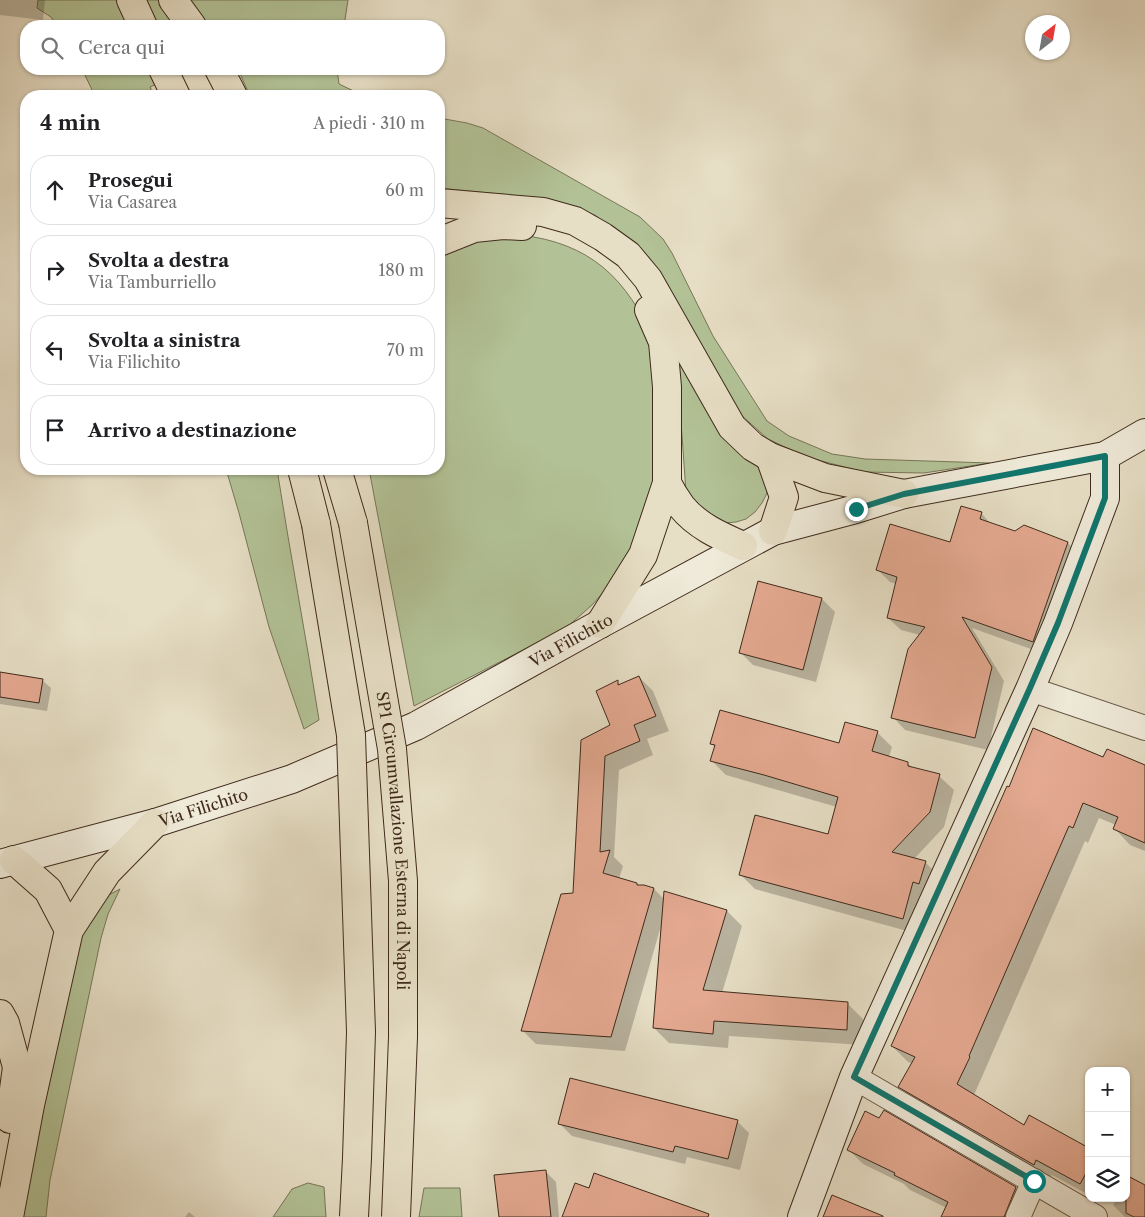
<!DOCTYPE html>
<html lang="it">
<meta charset="utf-8">
<style>
body{margin:0;font-family:"Libre Caslon Text",serif;background:#f6f6f6;color:#202124}
.controls{position:absolute;right:15px;bottom:15px;display:grid;overflow:hidden;border-radius:10px;box-shadow:0 1px 4px #0004}
.controls button{width:45px;height:45px;display:grid;place-items:center;padding:0;border:0;border-bottom:1px solid #e0e0e0;background:#fff;color:#202124;font:25px sans-serif}
.compass{position:absolute;left:1025px;top:15px;width:45px;height:45px;border-radius:50%;background:#fff;box-shadow:0 1px 4px #0004;rotate:31deg}
.stop{position:absolute;width:15px;height:15px;margin:-11px;border:4px solid #0f766e;border-radius:50%;background:#fff}
.stop.end{background:#0f766e;border-color:#fff;box-shadow:0 1px 5px #0008}
.list{margin:0;padding:0;list-style:none}
h2{display:flex;justify-content:space-between;align-items:center;height:65px;margin:0;padding:0 20px;font-size:21px}
h2 small{font-size:16px;font-weight:400;color:#757577}
.list li{display:grid;grid-template-columns:32px 1fr auto;gap:15px;align-items:center;box-sizing:border-box;height:70px;margin:0 10px 10px;padding:0 10px;border:1px solid #e0e0e0;border-radius:20px}
.list b{display:block;font-size:19px;white-space:nowrap}
.list p{margin:0;font-size:16px;white-space:nowrap;color:#757577}
.list em{font-size:16px;font-style:normal;color:#757577}
.icon{flex:none;width:28px;height:28px;fill:none;stroke:currentColor;stroke-width:2;stroke-linecap:round;stroke-linejoin:round}
.map{position:relative;flex:none;width:1145px;height:1217px;overflow:hidden}
.search{position:absolute;background:#fff;box-shadow:0 1px 4px #0004;left:20px;top:20px;width:425px;height:55px;display:flex;align-items:center;gap:12px;box-sizing:border-box;padding:0 18px;border-radius:20px;color:#757577;font-size:19px}
.panel{position:absolute;background:#fff;box-shadow:0 1px 4px #0004;left:20px;top:90px;width:425px;height:385px;border-radius:20px}
.map>svg:first-child{display:block}
.green{fill:#b2c296;stroke:#787658}
.shadow{fill:#0003}
.building{fill:#e4a991;stroke:#3f2a1b}
.lines{fill:none;stroke-linecap:round;stroke-linejoin:round}
.street-casing{stroke:#695746;stroke-width:26}
.secondary-casing{stroke:#3f2a1b;stroke-width:30}
.highway-casing{stroke:#3f2a1b;stroke-width:30}
.street{stroke:#efead9;stroke-width:24}
.secondary{stroke:#efead9;stroke-width:28}
.highway{stroke:#e6dec5;stroke-width:28}
.highway-bridge-casing{stroke:#3f2a1b;stroke-width:30;stroke-linecap:butt}
.highway-bridge{stroke:#e6dec5;stroke-width:28}
.route{stroke:#0f766e;stroke-width:6}
.labels{text-anchor:middle;stroke-width:4.5;stroke-linejoin:round;paint-order:stroke}
.street-label{font-size:16px;fill:#3f2a1b;stroke:#efead9}
</style>
<div class="map">
<svg width="1145" height="1217" viewBox="0 0 1145 1217">
<rect width="100%" height="100%" fill="#e6dec5"/>
<filter id="stains"><feTurbulence type="fractalNoise" baseFrequency=".004" numOctaves="4"/><feColorMatrix values="0 0 0 0 .2 0 0 0 0 .09 0 0 0 0 .02 0 0 0 .5 -.17"/></filter>
<radialGradient id="worn" r=".72"><stop offset=".6" stop-color="#630" stop-opacity="0"/><stop offset="1" stop-color="#630" stop-opacity=".3"/></radialGradient>
<g class="green">
<polygon points="38,0 348,0 344,26 57,26 51,17 37,8"/>
<polygon points="82,69 192,69 150,87 154,96 95,96"/>
<polygon points="238,69 337,69 339,84 364,96 250,96"/>
<polygon points="439,118 467,123 483,128 640,217 663,239 672,253 713,336 767,421 789,436 832,454 865,459 990,463 924,473 864,472 806,457 768,439 740,414 635,247 595,215 540,198 439,188"/>
<path d="M 509,234 C 579,239 620,268 650,332 L 658,475 L 650,511 L 617,577 L 592,605 L 566,628 L 414,706 L 369,469 L 439,469 L 439,253 L 463,242 Z"/>
<polygon points="676,351 761,459 768,481 767,493 762,503 755,512 746,519 736,522 725,523 705,517 686,492"/>
<path d="M 226,469 L 277,469 C 290,553 306,636 319,720 L 304,729 L 269,627 L 239,513 Z"/>
<polygon points="120,889 108,914 101,938 50,1180 46,1217 18,1217 80,934 101,899"/>
<polygon points="308,1183 324,1187 326,1217 273,1217 292,1189"/>
<polygon points="424,1188 460,1188 462,1217 419,1217"/>
</g>
<g class="shadow">
<polygon points="0,0 45,0 43,20 0,15"/>
<polygon points="981,513 992,525 1015,532 1068,543 1080,555 1045,654 972,628 1004,681 988,750 905,730 893,717 920,635 901,630 888,618 896,584 890,582 878,570 951,544"/>
<polygon points="759,582 822,599 835,612 816,682 753,665 740,652"/>
<polygon points="0,673 42,680 51,688 47,711 0,704"/>
<polygon points="639,677 653,691 669,731 647,739 653,755 619,770 614,857 623,866 619,879 636,884 639,887 654,889 665,900 665,893 727,911 742,926 722,993 848,1004 863,1019 862,1045 729,1036 728,1048 669,1043 654,1028 661,926 625,1051 536,1044 522,1030 574,894 582,741 612,726 617,682 620,685"/>
<polygon points="877,732 892,747 889,757 907,763 913,768 939,776 954,790 944,827 914,859 925,862 940,877 918,934 755,889 740,874 829,836 837,807 726,775 711,760 715,747 712,744 840,745"/>
<polygon points="1104,759 1145,766 1145,851 1130,845 1115,829 1116,825 1099,818 1088,843 1085,841 974,1095 1024,1127 1089,1149 1089,1195 1052,1175 1049,1180 915,1102 899,1086 913,1064 908,1062 892,1046"/>
<polygon points="737,1121 749,1133 740,1170 687,1157 685,1164 572,1136 560,1124"/>
<polygon points="848,1149 1015,1188 1030,1203 1024,1217 960,1217 955,1212 910,1190 904,1184 863,1164"/>
<polygon points="545,1171 556,1182 559,1217 500,1217"/>
<polygon points="1145,1186 1145,1217 1125,1217 1113,1205 1117,1198 1126,1198"/>
<polygon points="189,1212 195,1217 185,1217"/>
</g>
<g class="building">
<polygon points="961,506 982,512 980,519 1015,531 1024,525 1068,542 1033,642 962,617 992,667 975,738 891,718 908,649 925,627 887,618 897,577 876,570 890,524 950,542"/>
<polygon points="758,581 822,598 803,670 739,653"/>
<polygon points="0,672 43,679 39,703 0,697"/>
<polygon points="639,676 656,716 634,725 640,741 605,756 600,852 610,850 603,873 637,883 637,885 644,885 654,888 611,1037 521,1031 561,894 573,893 581,740 610,725 596,691 618,680 618,685"/>
<polygon points="720,710 839,743 845,722 878,731 872,751 908,762 908,766 940,774 930,812 892,852 926,861 919,884 913,882 903,919 739,875 755,815 828,834 838,797 764,775 710,761 715,745 710,744"/>
<polygon points="1033,728 1103,757 1107,749 1145,765 1145,843 1113,829 1118,817 1083,803 1073,828 1069,826 969,1056 970,1057 957,1084 1024,1125 1029,1115 1089,1148 1089,1168 1080,1184 1036,1160 1034,1165 898,1087 915,1057 891,1046 1007,786 1009,787"/>
<polygon points="664,891 727,910 703,990 848,1002 847,1030 714,1021 713,1034 653,1028"/>
<polygon points="570,1078 738,1120 728,1159 675,1146 673,1152 558,1124"/>
<polygon points="884,1110 1016,1187 1004,1217 941,1217 948,1202 894,1175 895,1173 847,1150 865,1111 879,1118"/>
<polygon points="546,1170 551,1217 499,1217 494,1175"/>
<polygon points="594,1173 709,1214 708,1217 562,1217 575,1183 589,1188"/>
<polygon points="1126,1175 1145,1185 1145,1217 1134,1217 1126,1213"/>
<polygon points="832,1195 883,1216 883,1217 823,1217"/>
</g>
<g class="lines">
<g class="street-casing">
<g id="street">
<polyline points="1030,689 1145,728"/>
<polyline points="854,1077 1095,1217"/>
<polyline points="1018,1217 1034,1181"/>
</g>
</g>
<g class="secondary-casing">
<g id="secondary">
<path id="s1" d="M 0,864 L 155,823 L 292,779 L 416,726 L 600,624 L 773,531 L 856,509 L 904,494 L 1105,456 L 1145,433"/>
<polyline points="802,1217 854,1077 1030,689 1058,623 1105,498 1105,456"/>
</g>
</g>
<g class="highway-casing">
<g id="highway">
<polyline points="131,0 143,26"/>
<polyline points="173,0 192,26"/>
<polyline points="163,69 176,96"/>
<polyline points="219,69 233,96"/>
<polyline points="439,203 543,212 575,221 603,237 628,255 648,279 732,427 753,447 770,457 825,478 904,494"/>
<polyline points="439,242 474,228 503,225 522,226"/>
<polyline points="770,457 784,497 773,531"/>
<polyline points="302,469 316,524"/>
<polyline points="337,469 353,523"/>
<path d="M 667,483 C 671,491 676,499 681,506 C 697,526 720,536 743,546"/>
<polyline points="600,624 643,555 667,483 667,387 663,342 649,310"/>
<polyline points="14,860 48,890 69,930"/>
<polyline points="0,1014 5,1023 17,1067 10,1119"/>
<polyline points="9,1217 30,1105 69,930 107,872 155,823"/>
</g>
</g>
<use href="#street" class="street"/>
<use href="#secondary" class="secondary"/>
<use href="#highway" class="highway"/>
<g class="highway-bridge-casing">
<g id="highway-bridge">
<path id="s2" d="M 353,523 L 392,749 L 403,881 L 403,1037 L 396,1217"/>
<polyline points="316,524 351,735 361,1032 357,1158 354,1217"/>
</g>
</g>
<use href="#highway-bridge" class="highway-bridge"/>
</g>
<g class="lines">
<polyline class="route" points="856,509 904,494 1105,456 1105,498 1058,623 1030,688 854,1077 1034,1181"/>
</g>
<g class="labels">
<g class="street-label">
<text dy="6" stroke="none"><textPath href="#s1" startOffset="616">Via Filichito</textPath></text>
<text dy="6" stroke="none"><textPath href="#s1" startOffset="211">Via Filichito</textPath></text>
<text dy="6" stroke="none"><textPath href="#s2" startOffset="321">SP1 Circumvallazione Esterna di Napoli</textPath></text>
</g>
</g>
<rect width="100%" height="100%" filter="url(#stains)"/>
<rect width="100%" height="100%" fill="url(#worn)"/>
</svg>
<div class="controls">
<button>+</button>
<button>−</button>
<button><svg class="icon" aria-label="layers" viewBox="0 0 24 24"><path d="M12 4l9 5-9 5-9-5zM3 14l9 5 9-5"/></svg></button>
</div>
<svg class="compass" viewBox="-18 -18 36 36"><path d="M0-13l5 13h-10z" fill="#e53935"/><path d="M0 13l5-13h-10z" fill="#757577"/></svg>
<div class="stop" style="left:1034px;top:1181px"></div>
<div class="stop end" style="left:856px;top:509px"></div>
<div class="search"><svg class="icon" aria-label="search" viewBox="0 0 24 24"><circle cx="10" cy="10" r="6"/><path d="M15 15l6 6"/></svg>Cerca qui</div>
<section class="panel">
<h2>4 min<small>A piedi · 310 m</small></h2>
<ul class="list">
<li><svg class="icon" aria-label="ahead" viewBox="0 0 24 24"><path d="M12 20V5M6 11l6-6 6 6"/></svg><div><b>Prosegui</b><p>Via Casarea</p></div><em>60 m</em></li>
<li><svg class="icon" aria-label="right" viewBox="0 0 24 24"><path d="M7 20v-9h11M14 6l5 5-5 5"/></svg><div><b>Svolta a destra</b><p>Via Tamburriello</p></div><em>180 m</em></li>
<li><svg class="icon" aria-label="left" viewBox="0 0 24 24"><path d="M17 20v-9H6M10 6l-5 5 5 5"/></svg><div><b>Svolta a sinistra</b><p>Via Filichito</p></div><em>70 m</em></li>
<li><svg class="icon" aria-label="arrive" viewBox="0 0 24 24"><path d="M6 21V4h12l-3 4 3 4H6"/></svg><div><b>Arrivo a destinazione</b></div></li>
</ul>
</section>
</div>
